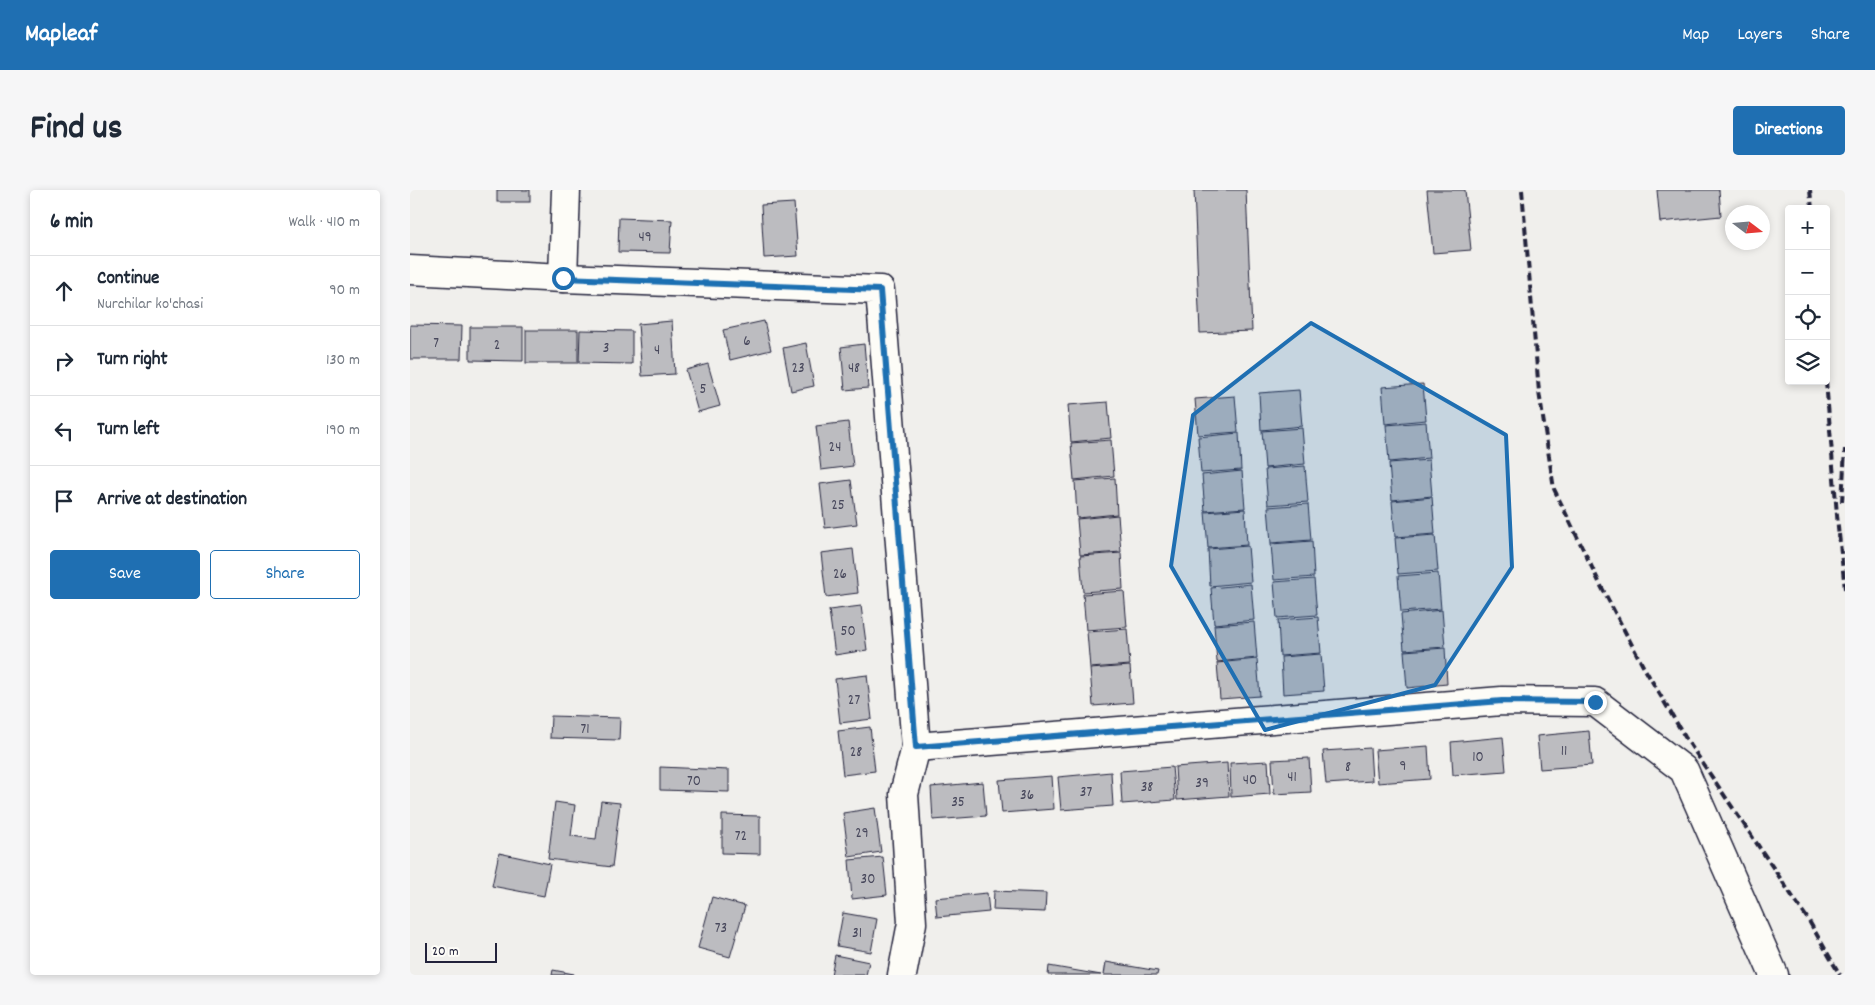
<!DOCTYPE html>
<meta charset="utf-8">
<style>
body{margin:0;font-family:Dekko,sans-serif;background:#f6f6f7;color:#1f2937}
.controls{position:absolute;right:15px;top:15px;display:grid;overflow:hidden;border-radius:5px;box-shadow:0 2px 8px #0003}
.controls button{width:45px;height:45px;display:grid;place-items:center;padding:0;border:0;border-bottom:1px solid #e0e1e3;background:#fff;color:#1f2937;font:25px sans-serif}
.compass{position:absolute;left:1315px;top:15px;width:45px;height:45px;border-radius:50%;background:#fff;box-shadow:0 2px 8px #0003;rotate:106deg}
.scale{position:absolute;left:15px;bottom:12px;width:72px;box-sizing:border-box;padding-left:5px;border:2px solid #22223b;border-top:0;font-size:14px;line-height:18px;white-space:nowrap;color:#22223b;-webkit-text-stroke:4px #fdfcf7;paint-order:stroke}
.stop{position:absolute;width:15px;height:15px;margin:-11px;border:4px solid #1f6fb2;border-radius:50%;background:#fff}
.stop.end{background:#1f6fb2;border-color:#fff;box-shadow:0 1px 5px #0008}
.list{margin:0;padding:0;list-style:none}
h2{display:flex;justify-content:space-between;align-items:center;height:65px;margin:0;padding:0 20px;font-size:21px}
h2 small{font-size:16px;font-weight:400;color:#747a83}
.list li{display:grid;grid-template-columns:32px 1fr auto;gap:15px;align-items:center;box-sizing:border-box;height:70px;padding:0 20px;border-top:1px solid #e0e1e3}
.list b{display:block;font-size:19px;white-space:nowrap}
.list p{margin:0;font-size:16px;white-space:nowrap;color:#747a83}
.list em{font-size:16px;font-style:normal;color:#747a83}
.actions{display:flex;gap:10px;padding:15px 20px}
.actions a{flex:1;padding:11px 0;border:1px solid #1f6fb2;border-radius:5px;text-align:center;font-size:18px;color:#1f6fb2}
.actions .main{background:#1f6fb2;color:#fff}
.icon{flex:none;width:28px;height:28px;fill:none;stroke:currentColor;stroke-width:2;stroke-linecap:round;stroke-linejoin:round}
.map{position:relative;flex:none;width:1435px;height:785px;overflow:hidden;border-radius:5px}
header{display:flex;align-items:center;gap:30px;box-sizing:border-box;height:70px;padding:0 25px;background:#1f6fb2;color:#fff}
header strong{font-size:24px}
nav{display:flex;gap:28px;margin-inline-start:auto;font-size:18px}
.intro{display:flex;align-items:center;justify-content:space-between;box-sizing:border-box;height:120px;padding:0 30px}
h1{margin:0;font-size:35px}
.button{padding:12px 22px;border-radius:5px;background:#1f6fb2;color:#fff;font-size:18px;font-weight:700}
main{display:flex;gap:30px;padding:0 30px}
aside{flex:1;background:#fff;border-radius:5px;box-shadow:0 2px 8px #0003}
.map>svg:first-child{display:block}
.building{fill:#bcbcc0;stroke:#22223b}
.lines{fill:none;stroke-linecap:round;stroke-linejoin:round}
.minor-casing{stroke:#22223b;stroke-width:31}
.minor{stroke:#fdfcf7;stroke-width:28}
.rail{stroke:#22223b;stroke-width:4;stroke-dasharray:8 4;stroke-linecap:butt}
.route{stroke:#1f6fb2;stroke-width:6}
.marked{fill:#1f6fb2;fill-opacity:0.2;stroke:#1f6fb2;stroke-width:4;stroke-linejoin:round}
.labels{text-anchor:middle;stroke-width:4;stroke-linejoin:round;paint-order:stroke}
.number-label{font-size:15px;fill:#48485c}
</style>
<header>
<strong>Mapleaf</strong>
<nav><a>Map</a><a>Layers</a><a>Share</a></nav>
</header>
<div class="intro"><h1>Find us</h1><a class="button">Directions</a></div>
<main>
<aside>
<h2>6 min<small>Walk · 410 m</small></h2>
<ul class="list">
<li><svg class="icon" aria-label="ahead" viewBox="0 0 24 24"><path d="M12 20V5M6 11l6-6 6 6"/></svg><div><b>Continue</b><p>Nurchilar ko'chasi</p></div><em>90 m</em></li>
<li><svg class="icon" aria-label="right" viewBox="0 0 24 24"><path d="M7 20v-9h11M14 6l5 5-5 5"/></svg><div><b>Turn right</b></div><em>130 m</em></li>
<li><svg class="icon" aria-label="left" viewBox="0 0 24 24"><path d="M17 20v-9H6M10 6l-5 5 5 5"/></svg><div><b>Turn left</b></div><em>190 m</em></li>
<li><svg class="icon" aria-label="arrive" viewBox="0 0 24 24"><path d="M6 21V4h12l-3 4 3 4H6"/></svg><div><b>Arrive at destination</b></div></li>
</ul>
<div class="actions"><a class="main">Save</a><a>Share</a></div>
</aside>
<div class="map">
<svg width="1435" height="785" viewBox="0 0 1435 785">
<rect width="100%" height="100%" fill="#f0efec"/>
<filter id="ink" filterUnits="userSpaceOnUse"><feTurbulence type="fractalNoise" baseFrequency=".02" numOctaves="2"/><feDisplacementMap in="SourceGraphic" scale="10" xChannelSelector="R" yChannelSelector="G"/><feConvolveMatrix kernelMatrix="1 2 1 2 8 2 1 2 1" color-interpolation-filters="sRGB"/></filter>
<g filter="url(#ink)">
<g class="building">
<rect x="87" y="0" width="33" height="12"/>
<polygon points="784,0 836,0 842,141 790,143"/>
<polygon points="1017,0 1055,0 1061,60 1023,63"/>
<polygon points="1247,0 1309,0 1311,26 1250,32"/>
<polygon points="384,13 388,66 354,68 351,15"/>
<polygon points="209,28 262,30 260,63 208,62"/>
<polygon points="262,131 265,184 232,186 228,134"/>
<polygon points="354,131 361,160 320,170 313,140"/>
<polygon points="0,135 52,136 51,169 0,169"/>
<polygon points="60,137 113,137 113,171 60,170"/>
<rect x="116" y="140" width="52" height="33"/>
<polygon points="170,140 222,141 222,174 169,173"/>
<polygon points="396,153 404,196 381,201 373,158"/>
<polygon points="454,154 458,198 435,200 431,157"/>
<polygon points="298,174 310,216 288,222 276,180"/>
<polygon points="1013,194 1016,230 975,234 972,197"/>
<polygon points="889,200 892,236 851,240 849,203"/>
<polygon points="825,206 828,242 788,245 785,209"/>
<polygon points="698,212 701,248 661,252 658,215"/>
<polygon points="438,232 443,276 411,280 406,236"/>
<polygon points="1016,232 1019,268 979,272 976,235"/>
<polygon points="892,238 895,274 855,278 852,241"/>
<polygon points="829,243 831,280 791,283 788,247"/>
<polygon points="701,250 704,286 664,290 661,253"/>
<polygon points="1019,270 1022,306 982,310 979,273"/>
<polygon points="895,276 898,312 858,315 855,279"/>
<polygon points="832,281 835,318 795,321 792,285"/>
<polygon points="705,288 707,324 667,328 665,291"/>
<polygon points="441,290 447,334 415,338 410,294"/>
<polygon points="1022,307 1025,344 985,347 982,311"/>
<polygon points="898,314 901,350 861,353 858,317"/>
<polygon points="835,319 837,355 798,358 795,322"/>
<polygon points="708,325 711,362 670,365 667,329"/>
<polygon points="1025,345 1028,381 988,384 985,348"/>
<polygon points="902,351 904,387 864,390 861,354"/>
<polygon points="838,356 841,392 800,396 798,359"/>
<polygon points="443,359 448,403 416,407 411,363"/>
<polygon points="711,363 713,399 673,402 670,366"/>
<polygon points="1028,383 1031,419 991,422 988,386"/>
<polygon points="904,389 907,425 867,428 864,392"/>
<polygon points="841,394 844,430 804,434 801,398"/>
<polygon points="714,401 717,437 676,440 673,404"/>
<polygon points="451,416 457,460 425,465 419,420"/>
<polygon points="1032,420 1035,457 994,460 991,424"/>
<polygon points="908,427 911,463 870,466 868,430"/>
<polygon points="844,432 847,468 807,472 804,435"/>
<polygon points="717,439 720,475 680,478 677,442"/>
<polygon points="1035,458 1037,494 997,498 994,461"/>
<polygon points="911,464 914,501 873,504 871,467"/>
<polygon points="847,469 850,506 810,509 807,473"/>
<polygon points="720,476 723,513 683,516 680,479"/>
<polygon points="457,485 462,529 430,533 425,489"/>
<polygon points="141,526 210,528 209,550 140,548"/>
<polygon points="460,537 465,581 433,585 428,541"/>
<polygon points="1179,541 1182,575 1130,579 1127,546"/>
<polygon points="1093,547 1096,581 1043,585 1041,552"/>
<polygon points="1018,556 1020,589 968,593 965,560"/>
<polygon points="960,558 962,591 916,594 913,561"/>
<polygon points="899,568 901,602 864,604 862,570"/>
<polygon points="858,571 860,604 821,607 820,573"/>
<polygon points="817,573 819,606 767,610 765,577"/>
<polygon points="250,577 319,580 319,602 250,600"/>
<polygon points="762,577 765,610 712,614 710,581"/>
<polygon points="701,582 703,616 651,620 648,587"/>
<polygon points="642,586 644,619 592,623 589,590"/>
<polygon points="573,592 576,626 523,630 521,597"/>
<polygon points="191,611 210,613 202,677 138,669 145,612 165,615 161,646 186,649"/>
<polygon points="465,618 471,662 439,667 433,623"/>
<polygon points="312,625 350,626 350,664 312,663"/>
<polygon points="89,663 140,674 134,706 82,696"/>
<polygon points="473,667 477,705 442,709 439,670"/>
<polygon points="584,701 636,703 635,722 583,720"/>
<polygon points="577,703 579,722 527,727 525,708"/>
<polygon points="302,707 335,716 320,767 288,758"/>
<polygon points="433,723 467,729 461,762 427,756"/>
<polygon points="425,765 459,772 456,785 421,785"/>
<polygon points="696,772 748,781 747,785 694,785"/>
<polygon points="639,776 691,785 638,785"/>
<polygon points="143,780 164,784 164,785 142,785"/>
</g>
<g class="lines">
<g class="minor-casing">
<g id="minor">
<polyline points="0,80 153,88 470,100 506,557 494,604 502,733 492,785"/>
<polyline points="153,88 156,0"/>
<polyline points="506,557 1092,511 1185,512 1274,580 1364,785"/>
</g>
</g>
<use href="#minor" class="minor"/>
<g class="rail">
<polyline points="1112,0 1129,202 1144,299 1191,396 1233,476 1275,547 1399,731 1430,785"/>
<polyline points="1400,0 1402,19"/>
<polyline points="1416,191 1429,349"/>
<polyline points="1432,312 1435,259"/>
<polyline points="1429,344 1435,399"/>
</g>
</g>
</g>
<g class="lines" filter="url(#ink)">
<polyline class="route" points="153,88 470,100 506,557 1092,511 1185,512"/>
</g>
<path class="marked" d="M 901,133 L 1096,245 L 1102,377 L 1025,495 L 855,540 L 761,376 L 783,225 Z"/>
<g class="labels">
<g class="number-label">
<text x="235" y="51">49</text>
<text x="337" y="155">6</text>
<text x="26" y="157">7</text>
<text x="87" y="159">2</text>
<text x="196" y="162">3</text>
<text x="247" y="164">4</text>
<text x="388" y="182">23</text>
<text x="444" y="182">48</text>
<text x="293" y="203">5</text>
<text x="425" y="261">24</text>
<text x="428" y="319">25</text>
<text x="430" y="388">26</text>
<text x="438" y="445">50</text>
<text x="444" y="514">27</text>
<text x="175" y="543">71</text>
<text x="1154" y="565">11</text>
<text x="446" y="566">28</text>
<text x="1068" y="571">10</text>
<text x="993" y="580">9</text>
<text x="938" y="581">8</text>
<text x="882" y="591">41</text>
<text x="840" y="594">40</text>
<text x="284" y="595">70</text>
<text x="792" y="597">39</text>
<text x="737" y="601">38</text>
<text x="676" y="606">37</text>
<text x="617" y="609">36</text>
<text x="548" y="616">35</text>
<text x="452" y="647">29</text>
<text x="331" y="650">72</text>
<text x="458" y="693">30</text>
<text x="311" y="742">73</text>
<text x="447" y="747">31</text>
</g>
</g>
</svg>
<div class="controls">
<button>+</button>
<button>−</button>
<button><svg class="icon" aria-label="locate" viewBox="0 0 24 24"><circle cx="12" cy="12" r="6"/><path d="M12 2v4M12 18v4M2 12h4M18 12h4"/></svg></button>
<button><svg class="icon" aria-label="layers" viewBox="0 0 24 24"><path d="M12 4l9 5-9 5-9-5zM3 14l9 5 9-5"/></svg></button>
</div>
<svg class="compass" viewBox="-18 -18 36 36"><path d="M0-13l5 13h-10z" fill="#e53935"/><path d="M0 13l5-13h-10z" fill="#747a83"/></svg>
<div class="scale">20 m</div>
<div class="stop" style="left:153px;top:88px"></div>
<div class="stop end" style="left:1185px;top:512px"></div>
</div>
</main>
